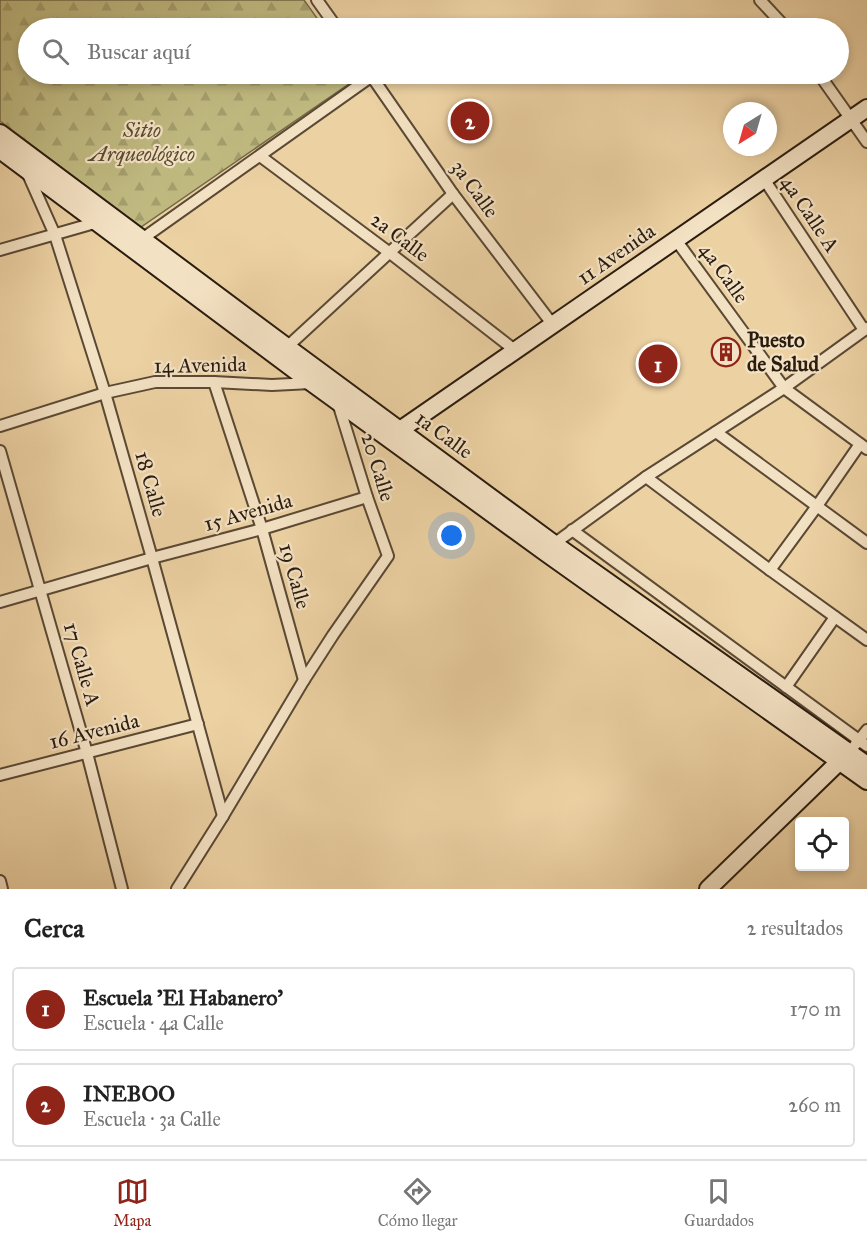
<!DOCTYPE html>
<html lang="es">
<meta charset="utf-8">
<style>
body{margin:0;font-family:"IM FELL Great Primer",serif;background:#f6f6f6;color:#222}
.controls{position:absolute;right:18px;bottom:18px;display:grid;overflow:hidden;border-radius:6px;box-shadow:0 3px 9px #0003}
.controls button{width:54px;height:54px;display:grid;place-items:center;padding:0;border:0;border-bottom:2px solid #e0e0e0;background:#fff;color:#222;font:30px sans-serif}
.compass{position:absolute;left:723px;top:102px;width:54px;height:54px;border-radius:50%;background:#fff;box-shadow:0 3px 9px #0003;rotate:217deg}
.you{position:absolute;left:452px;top:536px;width:21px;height:21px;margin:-15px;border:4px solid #fff;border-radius:50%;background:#1a73e8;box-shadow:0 0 0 9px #1a73e833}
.badge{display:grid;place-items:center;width:39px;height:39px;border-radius:50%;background:#8f2418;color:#fff;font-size:20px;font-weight:700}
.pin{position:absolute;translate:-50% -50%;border:3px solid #fff;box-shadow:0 2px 6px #0006}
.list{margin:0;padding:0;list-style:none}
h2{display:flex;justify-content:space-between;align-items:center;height:78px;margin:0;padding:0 24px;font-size:26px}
h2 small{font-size:20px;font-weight:400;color:#767676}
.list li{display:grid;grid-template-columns:39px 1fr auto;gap:18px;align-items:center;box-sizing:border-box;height:84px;margin:0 12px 12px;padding:0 12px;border:2px solid #e0e0e0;border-radius:6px}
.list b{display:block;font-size:22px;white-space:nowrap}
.list p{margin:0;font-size:20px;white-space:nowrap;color:#767676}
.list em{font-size:20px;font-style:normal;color:#767676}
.icon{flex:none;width:33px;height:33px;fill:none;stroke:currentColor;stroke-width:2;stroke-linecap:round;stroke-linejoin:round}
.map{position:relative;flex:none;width:867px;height:889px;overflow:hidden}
.search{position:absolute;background:#fff;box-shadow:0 3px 9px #0003;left:18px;right:18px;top:18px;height:66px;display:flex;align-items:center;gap:15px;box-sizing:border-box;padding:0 21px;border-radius:33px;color:#767676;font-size:22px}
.sheet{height:270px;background:#fff}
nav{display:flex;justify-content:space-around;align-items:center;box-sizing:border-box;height:84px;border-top:2px solid #e0e0e0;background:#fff;font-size:16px;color:#767676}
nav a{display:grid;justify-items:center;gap:3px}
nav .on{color:#8f2418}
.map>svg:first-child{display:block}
.forest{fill:url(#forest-firs);stroke:#746a48;stroke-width:1.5}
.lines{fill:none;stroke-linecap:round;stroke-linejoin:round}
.street-casing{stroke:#5a4934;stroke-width:14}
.secondary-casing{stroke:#2a1c0f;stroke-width:20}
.street{stroke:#f3e1c3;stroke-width:10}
.secondary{stroke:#f3e1c3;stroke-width:16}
.labels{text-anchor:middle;stroke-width:4.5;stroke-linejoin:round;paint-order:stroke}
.park-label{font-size:21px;font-style:italic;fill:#574b31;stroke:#f3e1c3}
.street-label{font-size:21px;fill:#2a1c0f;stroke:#f3e1c3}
.poi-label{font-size:21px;font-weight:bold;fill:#2a1c0f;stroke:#f3e1c3;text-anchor:start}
</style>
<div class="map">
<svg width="867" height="889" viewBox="0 0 867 889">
<defs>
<pattern id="forest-firs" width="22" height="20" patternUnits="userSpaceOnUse" patternTransform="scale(1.5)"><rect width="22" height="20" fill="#bfb980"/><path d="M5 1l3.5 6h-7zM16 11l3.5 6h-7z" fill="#a49e6d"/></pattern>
</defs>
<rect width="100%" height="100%" fill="#ecd1a3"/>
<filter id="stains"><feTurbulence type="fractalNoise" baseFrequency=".00333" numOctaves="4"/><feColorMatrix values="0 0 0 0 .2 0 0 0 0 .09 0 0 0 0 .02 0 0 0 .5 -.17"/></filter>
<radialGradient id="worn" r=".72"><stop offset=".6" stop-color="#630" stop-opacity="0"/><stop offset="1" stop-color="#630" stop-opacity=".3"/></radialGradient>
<polygon class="forest" points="0,0 304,0 324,28 28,28 28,74 356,74 359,77 141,227 0,121"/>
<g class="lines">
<g class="street-casing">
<g id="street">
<polyline points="317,0 337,28"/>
<polyline points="760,0 786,28"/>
<polyline points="370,74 453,194 553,325"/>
<polyline points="819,74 867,142"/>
<polyline points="260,156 390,253 516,351"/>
<polyline points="27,172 55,235 105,393 152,558 223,816"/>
<polyline points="764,179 864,330"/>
<polyline points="142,239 372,76"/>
<polyline points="676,240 784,388 867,449"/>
<polyline points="0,250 98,222"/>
<polyline points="287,347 453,194"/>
<polyline points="214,382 262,529 304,680"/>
<polyline points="0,426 105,393 155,382 214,382 272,385 311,383"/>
<polyline points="716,432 867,543"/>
<polyline points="0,451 87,753 122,889"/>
<polyline points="646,477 770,570 867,640"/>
<polyline points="572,530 867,746"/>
<polyline points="551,546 646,477 784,388 867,328"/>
<polyline points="770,570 817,506 860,444"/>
<polyline points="0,602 152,558 262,529 367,497"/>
<polyline points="786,687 835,617"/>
<polyline points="855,745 867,730"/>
<polyline points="0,775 198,724"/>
<polyline points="0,881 2,889"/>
<polyline points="177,889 223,816 304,680 333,635 388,556 367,497 338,403"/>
</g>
</g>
<g class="secondary-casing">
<g id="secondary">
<polyline points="0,133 287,347 553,543 867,765"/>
<polyline points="0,150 312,383 546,553 867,781"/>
<polyline points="394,437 400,430 867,108"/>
<polyline points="708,889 845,756"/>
</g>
</g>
<use href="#street" class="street"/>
<use href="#secondary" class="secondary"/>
</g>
<defs>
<g id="building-ring" transform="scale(1.5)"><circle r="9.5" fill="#f3e1c3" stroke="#8f2418" stroke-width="1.5"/><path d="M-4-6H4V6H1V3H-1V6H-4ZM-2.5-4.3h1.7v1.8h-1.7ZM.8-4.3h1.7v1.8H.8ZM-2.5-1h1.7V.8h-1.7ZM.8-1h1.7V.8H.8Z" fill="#8f2418"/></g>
</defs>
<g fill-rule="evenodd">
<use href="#building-ring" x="726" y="352"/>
</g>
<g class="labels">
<g class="park-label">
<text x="142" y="137">Sitio<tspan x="142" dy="24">Arqueológico</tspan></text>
</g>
<g class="street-label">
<text transform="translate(475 189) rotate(54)" y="7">3a Calle</text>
<text transform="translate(810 214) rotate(56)" y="7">4a Calle A</text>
<text transform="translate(400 237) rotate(37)" y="7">2a Calle</text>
<text transform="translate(616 254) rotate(-35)" y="7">11 Avenida</text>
<text transform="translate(724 273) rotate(54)" y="7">4a Calle</text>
<text transform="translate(200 365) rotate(-1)" y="7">14 Avenida</text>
<text transform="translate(444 435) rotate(36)" y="7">1a Calle</text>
<text transform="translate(378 467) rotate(73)" y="7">20 Calle</text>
<text transform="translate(151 484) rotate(74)" y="7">18 Calle</text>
<text transform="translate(248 512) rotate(-16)" y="7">15 Avenida</text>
<text transform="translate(295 576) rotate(74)" y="7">19 Calle</text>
<text transform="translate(82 664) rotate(74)" y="7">17 Calle A</text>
<text transform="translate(94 731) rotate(-14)" y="7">16 Avenida</text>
</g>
<g class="poi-label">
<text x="747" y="347">Puesto<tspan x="747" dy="24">de Salud</tspan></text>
</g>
</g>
<rect width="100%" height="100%" filter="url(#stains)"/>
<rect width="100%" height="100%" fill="url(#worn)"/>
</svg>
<div class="controls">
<button><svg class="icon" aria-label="locate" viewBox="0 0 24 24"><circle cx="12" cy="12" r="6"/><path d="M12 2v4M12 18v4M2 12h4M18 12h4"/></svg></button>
</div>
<svg class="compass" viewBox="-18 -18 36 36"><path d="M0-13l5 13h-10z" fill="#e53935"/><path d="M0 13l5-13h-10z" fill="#767676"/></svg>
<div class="you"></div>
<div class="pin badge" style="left:658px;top:364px">1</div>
<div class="pin badge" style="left:470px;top:121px">2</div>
<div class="search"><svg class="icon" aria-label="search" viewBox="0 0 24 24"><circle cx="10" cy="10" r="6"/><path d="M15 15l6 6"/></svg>Buscar aquí</div>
</div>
<section class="sheet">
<h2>Cerca<small>2 resultados</small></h2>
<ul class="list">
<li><span class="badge">1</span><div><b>Escuela 'El Habanero'</b><p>Escuela · 4a Calle</p></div><em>170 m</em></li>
<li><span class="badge">2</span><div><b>INEBOO</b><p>Escuela · 3a Calle</p></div><em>260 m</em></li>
</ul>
</section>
<nav>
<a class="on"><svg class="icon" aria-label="map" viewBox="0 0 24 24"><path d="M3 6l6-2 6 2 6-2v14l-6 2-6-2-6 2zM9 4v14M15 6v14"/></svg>Mapa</a>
<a><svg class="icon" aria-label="directions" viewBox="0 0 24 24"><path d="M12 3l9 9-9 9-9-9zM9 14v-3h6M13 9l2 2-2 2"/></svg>Cómo llegar</a>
<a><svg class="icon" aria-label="saved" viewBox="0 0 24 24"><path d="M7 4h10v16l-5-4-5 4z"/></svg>Guardados</a>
</nav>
